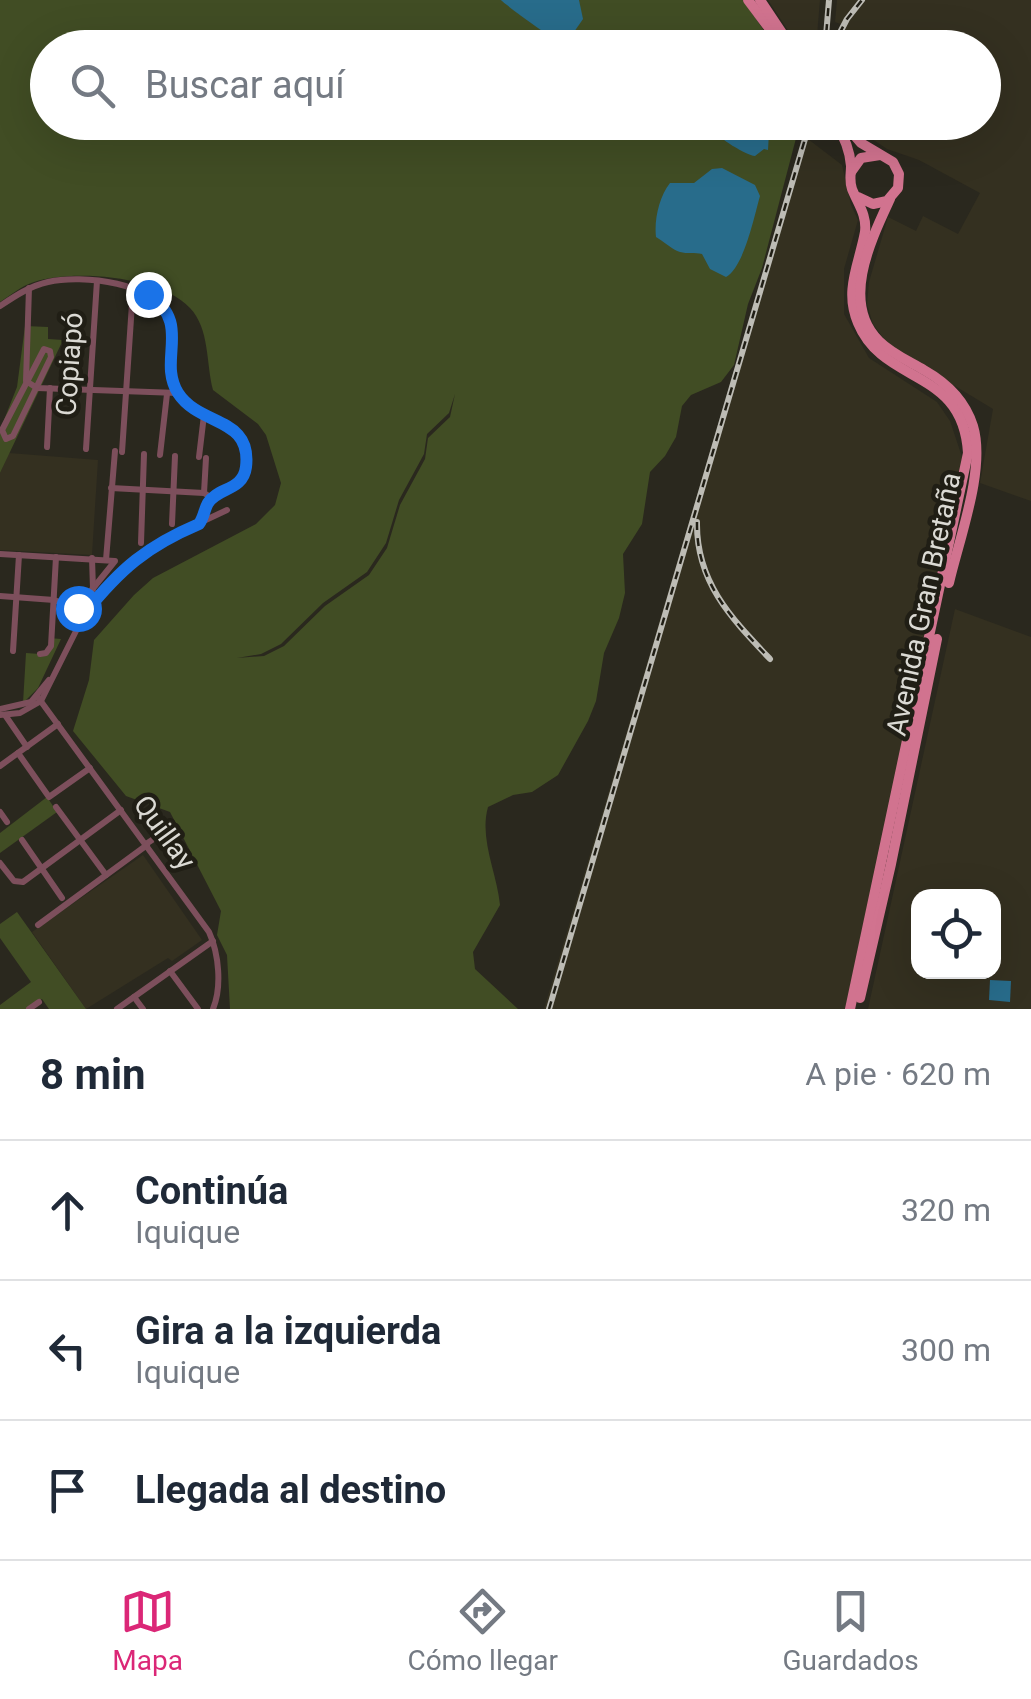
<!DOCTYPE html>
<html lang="es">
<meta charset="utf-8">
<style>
body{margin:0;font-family:Roboto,sans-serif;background:#f6f6f7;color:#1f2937}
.controls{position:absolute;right:30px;bottom:30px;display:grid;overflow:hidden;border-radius:20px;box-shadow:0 10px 40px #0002}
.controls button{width:90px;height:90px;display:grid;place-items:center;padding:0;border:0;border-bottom:2px solid #e0e1e3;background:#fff;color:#1f2937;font:50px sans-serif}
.stop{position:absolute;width:30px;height:30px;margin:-22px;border:8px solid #1a73e8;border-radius:50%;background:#fff}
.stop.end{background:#1a73e8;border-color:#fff;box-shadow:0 2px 10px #0008}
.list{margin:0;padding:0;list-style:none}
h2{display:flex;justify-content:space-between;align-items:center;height:130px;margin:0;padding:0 40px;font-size:42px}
h2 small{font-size:32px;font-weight:400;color:#747a83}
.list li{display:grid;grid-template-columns:65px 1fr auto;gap:30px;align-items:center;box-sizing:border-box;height:140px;padding:0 40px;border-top:2px solid #e0e1e3}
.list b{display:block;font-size:38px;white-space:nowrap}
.list p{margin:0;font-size:32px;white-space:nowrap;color:#747a83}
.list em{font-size:32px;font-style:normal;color:#747a83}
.icon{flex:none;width:55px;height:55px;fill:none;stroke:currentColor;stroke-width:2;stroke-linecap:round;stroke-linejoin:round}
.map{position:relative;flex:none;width:1031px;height:1009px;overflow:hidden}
.search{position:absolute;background:#fff;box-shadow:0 10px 40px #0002;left:30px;right:30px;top:30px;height:110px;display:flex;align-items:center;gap:25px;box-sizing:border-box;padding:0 35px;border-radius:55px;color:#747a83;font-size:38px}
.sheet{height:550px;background:#fff}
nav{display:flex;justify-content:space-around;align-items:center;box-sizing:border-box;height:140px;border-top:2px solid #e0e1e3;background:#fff;font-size:28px;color:#747a83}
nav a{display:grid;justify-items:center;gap:5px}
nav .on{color:#db2777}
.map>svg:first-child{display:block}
.built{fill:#343020;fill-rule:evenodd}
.green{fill:#414d24;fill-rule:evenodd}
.water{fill:#286c8b}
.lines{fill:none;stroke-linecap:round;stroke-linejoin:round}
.street{stroke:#7d4f5c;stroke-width:6}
.primary{stroke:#d1738f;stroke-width:10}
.rail-casing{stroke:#bdbcb5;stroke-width:6}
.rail{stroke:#201e15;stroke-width:2.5;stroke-dasharray:8;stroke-linecap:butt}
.route{stroke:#1a73e8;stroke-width:12}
.labels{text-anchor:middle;stroke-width:9;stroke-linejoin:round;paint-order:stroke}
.street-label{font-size:28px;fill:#dbdad4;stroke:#201e15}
</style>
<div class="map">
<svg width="1031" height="1009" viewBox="0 0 1031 1009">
<rect width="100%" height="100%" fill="#2a281e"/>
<g class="built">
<polygon points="768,0 820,0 816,47 799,47"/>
<polygon points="837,0 1031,0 1031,501 980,483 993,409 889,346 873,324 867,304 869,282 888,217 916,231 923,216 958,234 980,193 919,160 887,149 862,132 856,123 984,122 984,48 837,47 846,26 835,22"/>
<polygon points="804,136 842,165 851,205 858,220 844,269 844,314 869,358 937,402 950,421 964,463 845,1009 544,1009"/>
<polygon points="9,453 98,460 92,555 0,550 0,473"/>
<path d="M 955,609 L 1031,637 L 1031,1009 L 868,1009 ZM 918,896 L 994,896 L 994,972 L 918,972 Z"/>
<polygon points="143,855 202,940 172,961 168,958 86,1009 32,932"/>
</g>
<g class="green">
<path d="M 0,0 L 743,0 L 775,47 L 48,48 L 48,122 L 800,123 L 762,268 L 748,304 L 734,365 L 721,382 L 691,395 L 682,406 L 676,437 L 665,456 L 650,472 L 642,524 L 623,554 L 625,593 L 619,618 L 604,653 L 596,701 L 588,721 L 558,775 L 532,792 L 513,795 L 488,807 C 479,839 497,873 500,905 L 473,952 L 475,969 L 518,1009 L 230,1009 L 227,955 L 217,935 L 221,911 L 170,812 L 126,796 L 73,731 L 89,680 L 94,640 L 134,595 L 153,578 L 256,524 L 275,505 L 281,483 L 266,435 L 258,424 L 213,390 C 206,364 210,329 190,308 C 160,276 73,269 34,282 C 21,286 11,295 0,302 ZM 455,394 L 450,417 L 428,438 L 425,459 L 400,505 L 387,548 L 369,575 L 325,606 L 284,646 L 264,656 L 237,658 L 261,654 L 281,644 L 323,603 L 367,572 L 386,543 L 399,500 L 424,454 L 427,434 L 449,413 Z"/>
<polygon points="25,326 48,327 48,339 63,340 0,473 0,430 17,387"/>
<polygon points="49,638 61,639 38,688 23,703 26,653 40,654 49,650"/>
<polygon points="47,797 57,812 0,853 0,833"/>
<polygon points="17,912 86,1009 49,1009 42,999 28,1009 0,1009 0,1005 31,982 0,938 0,924"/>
</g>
<g class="water">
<path d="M 501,0 L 579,0 L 583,19 L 574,32 L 556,40 C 553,39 504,4 501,0 Z"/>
<path d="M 716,123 L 750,123 L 737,126 L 739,134 L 757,133 L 760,126 L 769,132 L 768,150 L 764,149 L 755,156 C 746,155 718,138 713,130 Z"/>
<path d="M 722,168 L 755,185 L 760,196 C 754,217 744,267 726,277 L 710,269 L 702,254 C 695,252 687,254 680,252 C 673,250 663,241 656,237 C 654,220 659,197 670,183 L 694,183 L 712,169 Z"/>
<polygon points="990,980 1011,981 1010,1002 989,1000"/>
</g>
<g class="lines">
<g class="street">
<polyline points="29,288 26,381 37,388 178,393"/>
<path d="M 0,306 C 15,296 30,286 48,282 C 81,274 158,282 171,320 C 179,345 164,373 180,395 C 202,425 253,421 246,469 C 242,491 217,488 208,504 C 204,511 204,517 199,525"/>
<polygon points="44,349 50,351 51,357 13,436 6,439 2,430"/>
<polyline points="47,447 50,388"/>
<polyline points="86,449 97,281"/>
<polyline points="122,452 133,289"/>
<polyline points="160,455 167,394"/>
<polyline points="199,457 204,415"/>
<polyline points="111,488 204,493 212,498"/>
<polyline points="204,493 206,458"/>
<polyline points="172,524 175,456"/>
<polyline points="141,543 144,454"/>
<polyline points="0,554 115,561 78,607"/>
<polyline points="92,558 93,589"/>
<polyline points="106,560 115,451"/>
<polyline points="0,596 54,600 80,609"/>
<polyline points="13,651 19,555"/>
<polyline points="40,654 46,653 51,646 56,557"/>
<path d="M 37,696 L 209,932 C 219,954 222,987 213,1009"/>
<polyline points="0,709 31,702 49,680"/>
<polyline points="0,715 20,713 41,701 85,613 136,557 159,542 227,510"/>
<polyline points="5,715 27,747"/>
<polyline points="18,753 49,797 90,768"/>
<polyline points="0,766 58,724"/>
<polyline points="56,807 106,875"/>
<polyline points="0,812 7,822"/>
<polyline points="22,840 62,898"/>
<polyline points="146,844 167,830"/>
<polyline points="0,863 14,881 23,882 121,810"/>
<polyline points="38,925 147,845"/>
<polyline points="170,971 198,1009"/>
<polyline points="134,997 143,1009"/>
<polyline points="29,1009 39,1002"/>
<polyline points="117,1009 213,941"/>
</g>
<g class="primary">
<polyline points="748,0 784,48"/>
<polyline points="760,0 792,48"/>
<path d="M 835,122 C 844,136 850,150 851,166 C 851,174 849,181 852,189 C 858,204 867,215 865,232 C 859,265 844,290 858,323 C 884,386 963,367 968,453 L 850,1009"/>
<polyline points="843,122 861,143 893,162 899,174 898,188 887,201 873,204 858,197"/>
<polyline points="851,172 861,158 880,155"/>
<path d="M 890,199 C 871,240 840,303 879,341 C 892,354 909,361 924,370 C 947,383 965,400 973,426 C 986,469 959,539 949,583"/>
<polyline points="860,998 891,864 937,639"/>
</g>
<g class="rail-casing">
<g id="rail">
<polyline points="825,48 829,0"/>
<polyline points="832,48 847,19 862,0"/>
<path d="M 697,522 C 696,582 731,618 770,659"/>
<polyline points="549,1009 810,122"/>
</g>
</g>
<use href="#rail" class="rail"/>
</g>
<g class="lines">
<path class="route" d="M 78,608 L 85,613 C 120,569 147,546 199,524 C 204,517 204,510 208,503 C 218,487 243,491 246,467 C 252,416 200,427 178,393 C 157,359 193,324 148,294"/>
</g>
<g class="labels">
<g class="street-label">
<text transform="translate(69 364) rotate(-86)" y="10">Copiapó</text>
<text transform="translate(923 604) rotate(-78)" y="10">Avenida Gran Bretaña</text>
<text transform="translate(165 832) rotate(54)" y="10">Quillay</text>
</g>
</g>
</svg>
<div class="controls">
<button><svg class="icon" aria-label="locate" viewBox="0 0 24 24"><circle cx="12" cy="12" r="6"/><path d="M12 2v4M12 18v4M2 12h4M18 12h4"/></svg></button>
</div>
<div class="stop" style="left:78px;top:608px"></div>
<div class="stop end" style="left:148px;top:294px"></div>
<div class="search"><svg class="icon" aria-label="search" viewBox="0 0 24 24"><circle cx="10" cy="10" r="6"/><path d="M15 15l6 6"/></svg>Buscar aquí</div>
</div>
<section class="sheet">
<h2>8 min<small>A pie · 620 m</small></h2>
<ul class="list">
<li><svg class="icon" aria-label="ahead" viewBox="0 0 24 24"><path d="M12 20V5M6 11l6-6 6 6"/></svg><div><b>Continúa</b><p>Iquique</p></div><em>320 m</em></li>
<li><svg class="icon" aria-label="left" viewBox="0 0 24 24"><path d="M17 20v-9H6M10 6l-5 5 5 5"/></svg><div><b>Gira a la izquierda</b><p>Iquique</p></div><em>300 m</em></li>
<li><svg class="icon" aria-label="arrive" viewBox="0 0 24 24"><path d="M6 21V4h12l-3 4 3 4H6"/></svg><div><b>Llegada al destino</b></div></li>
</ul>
</section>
<nav>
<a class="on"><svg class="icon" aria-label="map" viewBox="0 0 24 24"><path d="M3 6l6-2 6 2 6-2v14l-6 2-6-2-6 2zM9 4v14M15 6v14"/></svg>Mapa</a>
<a><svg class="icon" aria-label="directions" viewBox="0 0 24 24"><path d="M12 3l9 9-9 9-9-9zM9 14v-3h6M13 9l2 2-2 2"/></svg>Cómo llegar</a>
<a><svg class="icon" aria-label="saved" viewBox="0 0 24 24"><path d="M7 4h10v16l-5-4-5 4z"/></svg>Guardados</a>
</nav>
